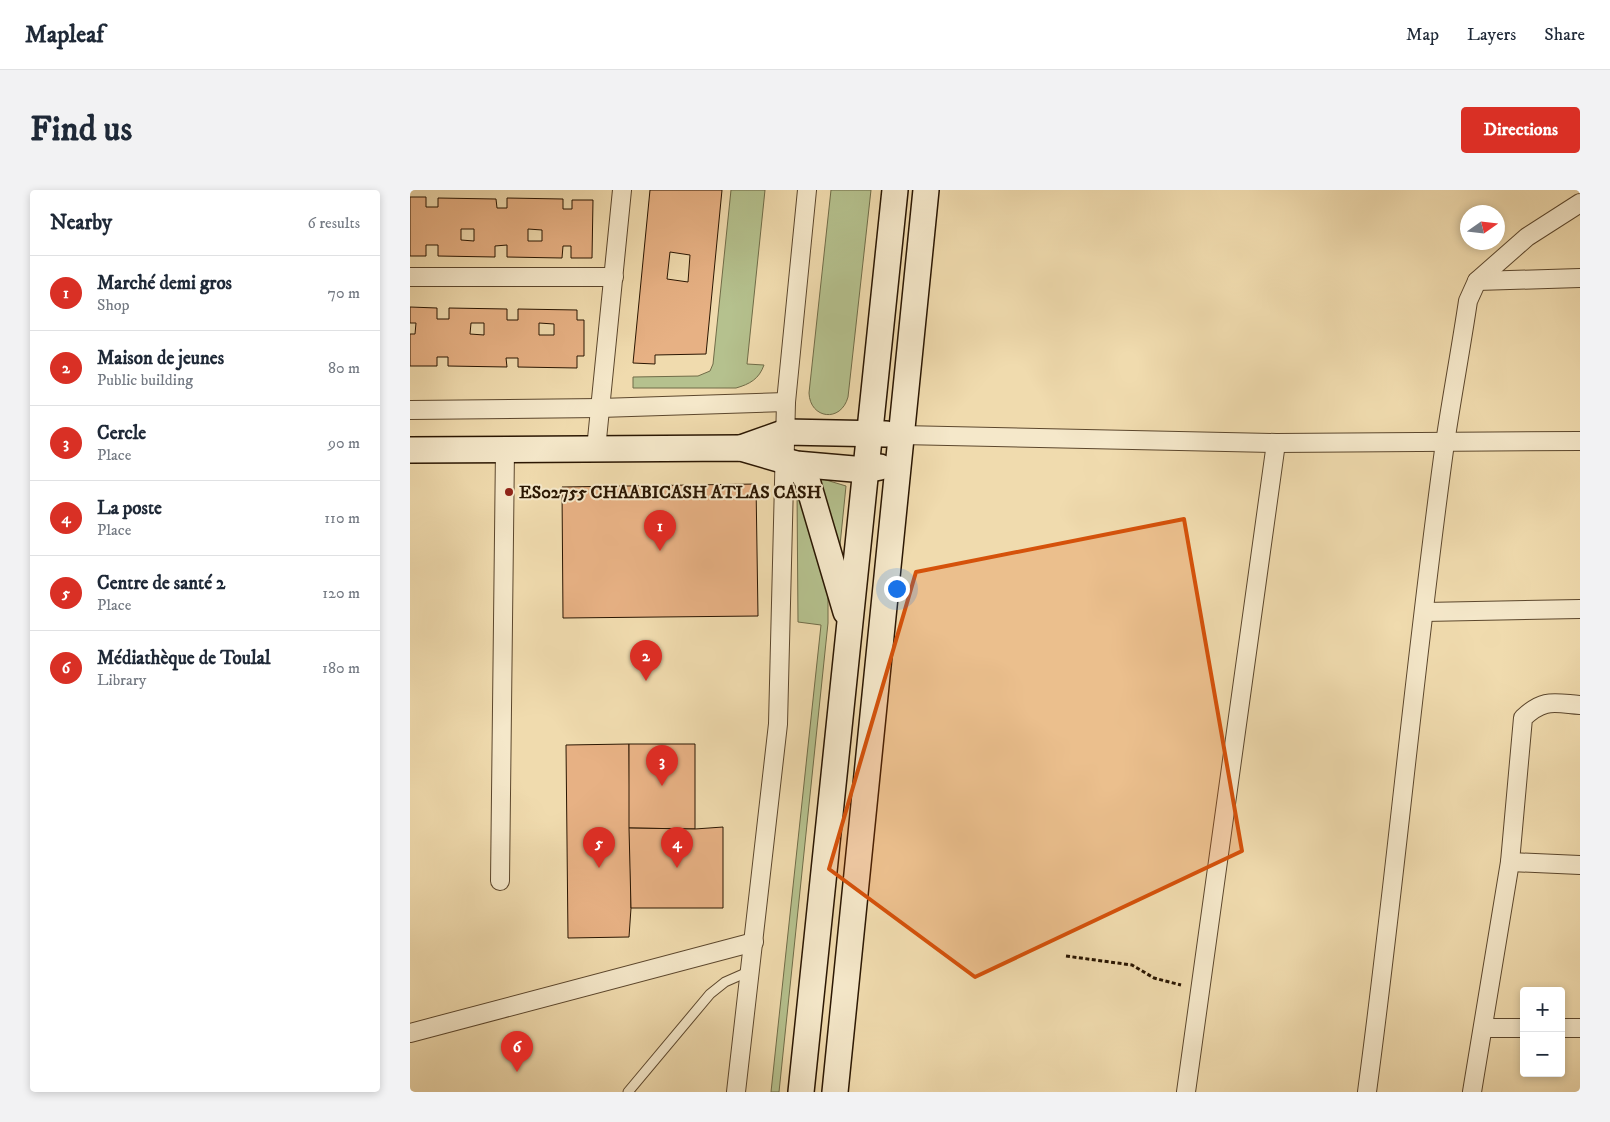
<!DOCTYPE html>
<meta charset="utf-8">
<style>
body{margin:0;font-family:"IM FELL DW Pica",serif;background:#f2f2f3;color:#1f2937}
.controls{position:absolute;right:15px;bottom:15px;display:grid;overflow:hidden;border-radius:5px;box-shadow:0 2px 8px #0003}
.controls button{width:45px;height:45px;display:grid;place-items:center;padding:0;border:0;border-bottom:1px solid #e0e1e3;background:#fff;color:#1f2937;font:25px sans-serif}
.compass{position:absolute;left:1050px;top:15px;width:45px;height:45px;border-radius:50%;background:#fff;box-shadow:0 2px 8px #0003;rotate:76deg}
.you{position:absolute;left:486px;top:398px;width:18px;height:18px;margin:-12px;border:4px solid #fff;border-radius:50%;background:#1a73e8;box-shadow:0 0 0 8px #1a73e833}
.badge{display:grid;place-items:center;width:32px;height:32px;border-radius:50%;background:#d93025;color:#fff;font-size:16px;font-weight:700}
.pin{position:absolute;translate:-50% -41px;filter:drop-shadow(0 1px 2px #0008)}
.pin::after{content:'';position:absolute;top:26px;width:18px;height:15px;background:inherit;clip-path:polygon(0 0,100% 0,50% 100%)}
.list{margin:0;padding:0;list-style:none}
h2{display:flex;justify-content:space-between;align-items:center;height:65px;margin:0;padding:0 20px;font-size:21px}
h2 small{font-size:16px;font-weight:400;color:#747a83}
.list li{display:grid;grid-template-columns:32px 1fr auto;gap:15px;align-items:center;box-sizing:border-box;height:75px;padding:0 20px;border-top:1px solid #e0e1e3}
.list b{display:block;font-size:19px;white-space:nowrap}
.list p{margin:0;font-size:16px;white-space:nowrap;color:#747a83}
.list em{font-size:16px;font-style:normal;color:#747a83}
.map{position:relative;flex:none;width:1170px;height:902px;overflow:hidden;border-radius:5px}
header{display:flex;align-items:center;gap:30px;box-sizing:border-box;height:70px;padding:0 25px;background:#fff;border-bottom:1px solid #e0e1e3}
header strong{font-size:24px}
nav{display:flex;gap:28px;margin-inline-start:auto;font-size:18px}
.intro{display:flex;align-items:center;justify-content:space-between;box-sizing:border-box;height:120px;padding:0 30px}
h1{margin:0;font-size:35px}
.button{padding:12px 22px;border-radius:5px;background:#d93025;color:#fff;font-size:18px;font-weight:700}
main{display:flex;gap:30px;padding:0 30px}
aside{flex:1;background:#fff;border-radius:5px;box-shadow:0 2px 8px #0003}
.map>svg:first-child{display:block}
.green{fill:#b5c18e;stroke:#706c48}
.building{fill:#e7b184;stroke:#2a1602;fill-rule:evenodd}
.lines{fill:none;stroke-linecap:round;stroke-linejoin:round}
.lane-casing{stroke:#5c472d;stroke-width:11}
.street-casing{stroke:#5c472d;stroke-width:20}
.secondary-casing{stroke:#2a1602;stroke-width:28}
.path{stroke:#2a1602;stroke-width:3;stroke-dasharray:4 2.5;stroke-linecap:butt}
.lane{stroke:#f5e8ca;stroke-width:9}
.street{stroke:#f5e8ca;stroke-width:18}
.secondary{stroke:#f5e8ca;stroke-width:25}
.marked{fill:#d5520b;fill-opacity:0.2;stroke:#d5520b;stroke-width:4;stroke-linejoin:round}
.poi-dot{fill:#8f2418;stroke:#f5e8ca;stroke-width:2}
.labels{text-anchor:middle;stroke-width:4;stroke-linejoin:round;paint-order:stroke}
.poi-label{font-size:18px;font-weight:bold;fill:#2a1602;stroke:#f5e8ca;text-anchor:start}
</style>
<header>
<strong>Mapleaf</strong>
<nav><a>Map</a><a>Layers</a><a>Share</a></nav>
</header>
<div class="intro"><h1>Find us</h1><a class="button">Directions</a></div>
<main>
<aside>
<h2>Nearby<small>6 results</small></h2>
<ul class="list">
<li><span class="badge">1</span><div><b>Marché demi gros</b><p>Shop</p></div><em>70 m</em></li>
<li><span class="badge">2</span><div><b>Maison de jeunes</b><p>Public building</p></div><em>80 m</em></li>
<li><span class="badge">3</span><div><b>Cercle</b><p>Place</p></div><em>90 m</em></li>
<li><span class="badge">4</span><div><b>La poste</b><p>Place</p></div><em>110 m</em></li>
<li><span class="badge">5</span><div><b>Centre de santé 2</b><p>Place</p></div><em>120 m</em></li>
<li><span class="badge">6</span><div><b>Médiathèque de Toulal</b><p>Library</p></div><em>180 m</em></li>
</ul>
</aside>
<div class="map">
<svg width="1170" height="902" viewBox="0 0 1170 902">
<rect width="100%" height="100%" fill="#f0dbae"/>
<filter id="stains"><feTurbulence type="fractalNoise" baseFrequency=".004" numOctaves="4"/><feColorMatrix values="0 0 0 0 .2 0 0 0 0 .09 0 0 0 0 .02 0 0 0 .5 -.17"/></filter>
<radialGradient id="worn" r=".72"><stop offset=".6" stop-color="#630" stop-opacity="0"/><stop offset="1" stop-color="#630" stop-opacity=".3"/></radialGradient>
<g class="green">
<path d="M 321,0 L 355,0 L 337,174 L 354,175 C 349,189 340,194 326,198 L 223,198 L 223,187 L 288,186 L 300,181 L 303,174 Z"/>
<path d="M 421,0 L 461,0 L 438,207 C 431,233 400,229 399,203 Z"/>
<polygon points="406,287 436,296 429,365"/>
<polygon points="387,299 418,405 418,433 369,902 361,902 411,435 388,432"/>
</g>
<g class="building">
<path d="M 240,0 L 312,0 L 296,164 L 245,165 L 245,174 L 223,173 ZM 260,62 L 280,65 L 278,92 L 257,89 Z"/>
<path d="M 0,7 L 16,7 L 16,17 L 28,17 L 28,8 L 86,9 L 87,18 L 97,18 L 97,8 L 153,9 L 153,19 L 162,19 L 162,10 L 183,10 L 182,68 L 161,68 L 161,56 L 153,56 L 152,68 L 97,67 L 97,55 L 85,56 L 85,67 L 28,66 L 28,55 L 16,55 L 16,66 L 0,66 ZM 51,39 L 64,39 L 64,51 L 51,50 ZM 118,39 L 132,40 L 132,51 L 118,51 Z"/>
<path d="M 0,117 L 27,118 L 27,129 L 39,129 L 39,118 L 97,119 L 97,130 L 108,130 L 108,119 L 167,120 L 167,130 L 174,130 L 174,166 L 167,166 L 167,178 L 108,177 L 108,168 L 96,168 L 97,177 L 38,176 L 38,167 L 27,167 L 27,176 L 0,176 L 0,144 L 5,144 L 6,133 L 0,133 ZM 61,133 L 74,133 L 74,145 L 60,144 ZM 129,133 L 144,134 L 144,145 L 129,145 Z"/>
<polygon points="346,294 348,426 153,428 152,297"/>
<polygon points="219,554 221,718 219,747 158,748 156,555"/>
<polygon points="219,554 285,554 285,639 219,638"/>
<polygon points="313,637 313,718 221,718 219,638 285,639"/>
</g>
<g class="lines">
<g class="lane-casing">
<polyline id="lane" points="218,902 300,804 315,792 340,781"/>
</g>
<g class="street-casing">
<g id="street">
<polyline points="0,87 204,87"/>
<polyline points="1067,91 1170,88"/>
<polyline points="0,220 190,218 376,212"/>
<polyline points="491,245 866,253 1170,251"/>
<polyline points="186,259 212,0"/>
<polyline points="1014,422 1170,419"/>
<polyline points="1100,672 1170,675"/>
<polyline points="90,691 95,259"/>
<polyline points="1073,838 1114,838"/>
<polyline points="1151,838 1170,838"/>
<polyline points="0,843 344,752"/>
<polyline points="326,902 368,534 376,212 397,0"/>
<polyline points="776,902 866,253"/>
<path d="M 957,902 C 986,686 1005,469 1035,253 C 1042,206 1051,158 1058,111 L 1067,91 L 1117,47 L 1170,13"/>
<path d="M 1062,902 L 1100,672 L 1113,528 C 1134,508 1144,513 1170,515"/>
</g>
</g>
<g class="secondary-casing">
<g id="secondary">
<polyline points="331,258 376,242 476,244"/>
<polyline points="0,260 331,258 386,274 455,280 470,277"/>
<polyline points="386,274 397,290 436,422"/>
<path d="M 391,902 C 424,602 453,301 485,0"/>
<polyline points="425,902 516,0"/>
</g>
</g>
<polyline class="path" points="656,766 722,775 744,788 771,795"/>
<use href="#lane" class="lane"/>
<use href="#street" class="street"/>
<use href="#secondary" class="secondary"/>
</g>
<path class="marked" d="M 774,329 L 832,661 L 565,787 L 419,679 L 506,382 Z"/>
<circle class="poi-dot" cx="99" cy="302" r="5"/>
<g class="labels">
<g class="poi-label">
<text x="109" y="308">ES02755 CHAABICASH ATLAS CASH</text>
</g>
</g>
<rect width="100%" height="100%" filter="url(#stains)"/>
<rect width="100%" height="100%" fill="url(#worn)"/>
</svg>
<div class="controls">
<button>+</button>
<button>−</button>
</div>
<svg class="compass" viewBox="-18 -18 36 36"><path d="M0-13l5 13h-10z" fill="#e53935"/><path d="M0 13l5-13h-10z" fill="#747a83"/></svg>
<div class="you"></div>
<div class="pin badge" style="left:250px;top:361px">1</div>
<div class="pin badge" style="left:236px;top:491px">2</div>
<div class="pin badge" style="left:252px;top:596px">3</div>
<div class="pin badge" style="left:267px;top:678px">4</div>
<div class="pin badge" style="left:189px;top:678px">5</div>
<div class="pin badge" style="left:107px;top:882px">6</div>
</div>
</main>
